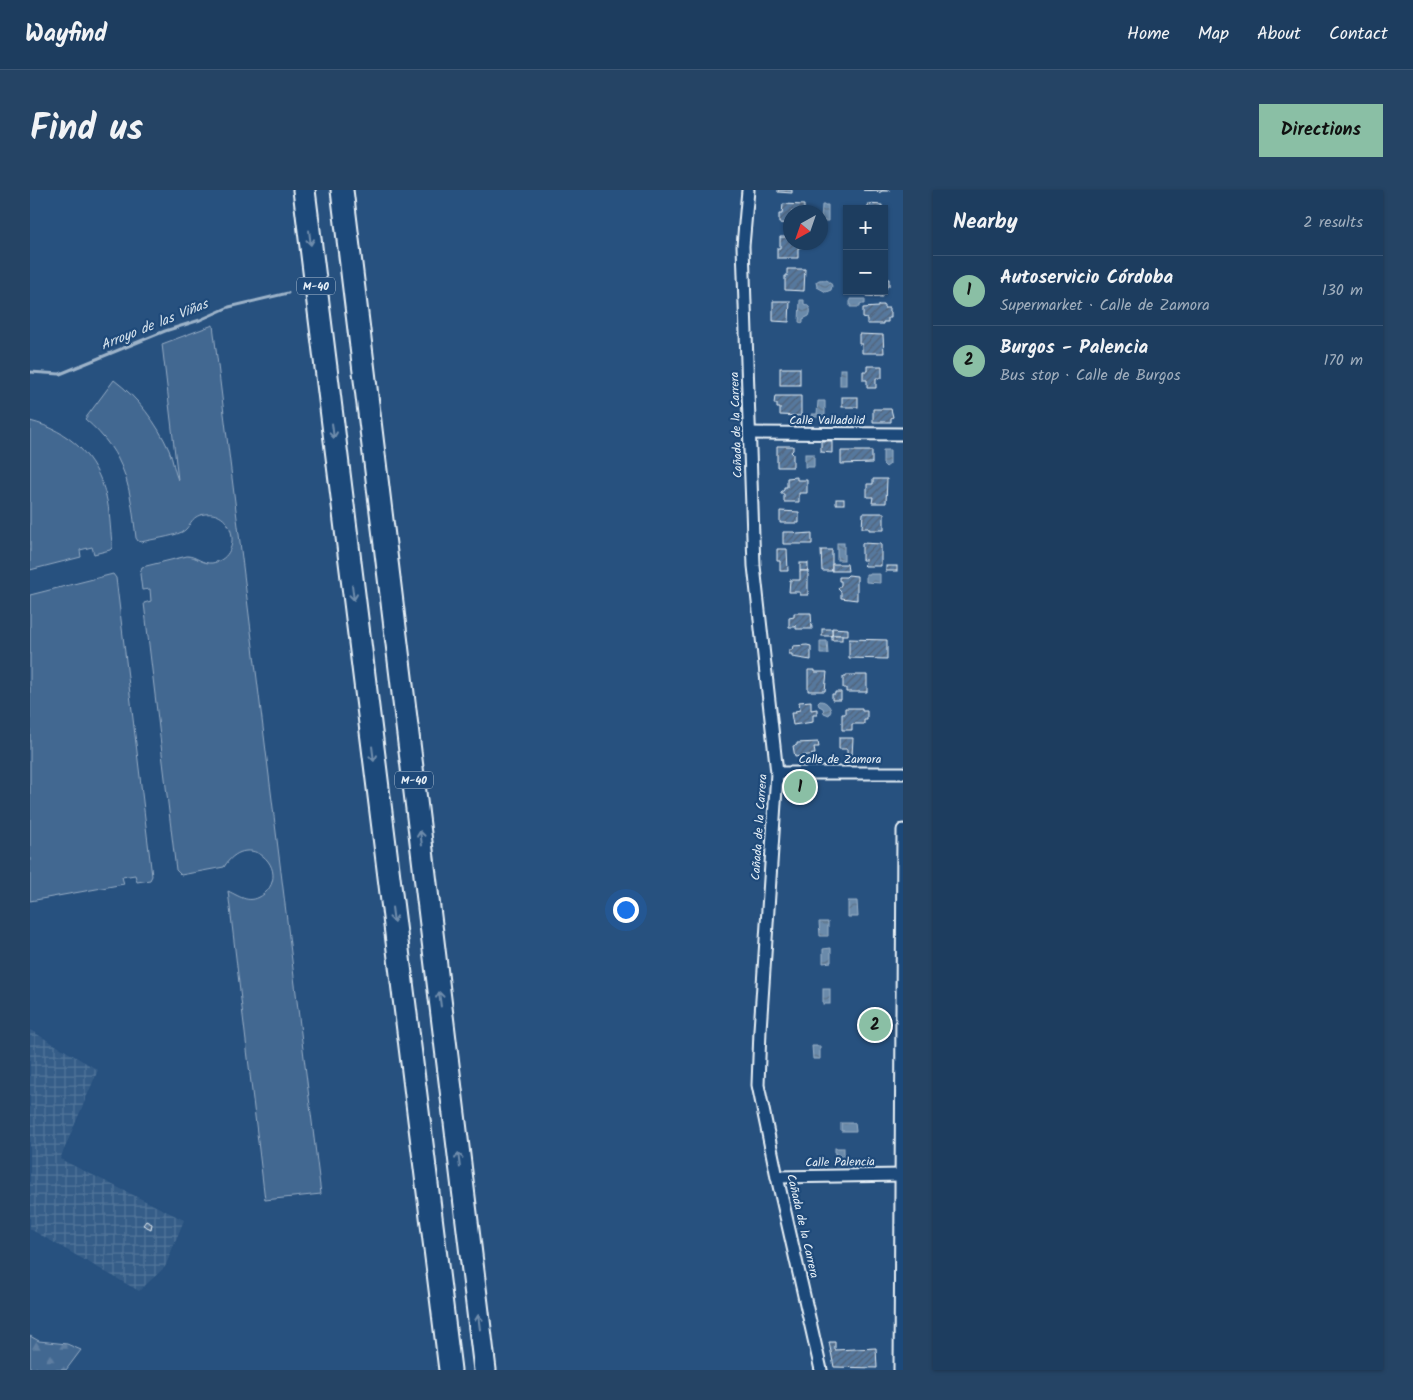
<!DOCTYPE html>
<meta charset="utf-8">
<style>
body{margin:0;font-family:Kalam,sans-serif;background:#254465;color:#f1f3f6}
.controls{position:absolute;right:15px;top:15px;display:grid;overflow:hidden;border-radius:0px;box-shadow:0 1px 4px #0004}
.controls button{width:45px;height:45px;display:grid;place-items:center;padding:0;border:0;border-bottom:1px solid #3b5674;background:#1d3d5f;color:#f1f3f6;font:25px sans-serif}
.compass{position:absolute;left:753px;top:15px;width:45px;height:45px;border-radius:50%;background:#1d3d5f;box-shadow:0 1px 4px #0004;rotate:220deg}
.you{position:absolute;left:595px;top:719px;width:18px;height:18px;margin:-12px;border:4px solid #fff;border-radius:50%;background:#1a73e8;box-shadow:0 0 0 8px #1a73e833}
.badge{display:grid;place-items:center;width:32px;height:32px;border-radius:50%;background:#8abfa5;color:#111;font-size:16px;font-weight:700}
.pin{position:absolute;translate:-50% -50%;border:2px solid #fff;box-shadow:0 1px 5px #0006}
.list{margin:0;padding:0;list-style:none}
h2{display:flex;justify-content:space-between;align-items:center;height:65px;margin:0;padding:0 20px;font-size:21px}
h2 small{font-size:16px;font-weight:400;color:#a0aebd}
.list li{display:grid;grid-template-columns:32px 1fr auto;gap:15px;align-items:center;box-sizing:border-box;height:70px;padding:0 20px;border-top:1px solid #3b5674}
.list b{display:block;font-size:19px;white-space:nowrap}
.list p{margin:0;font-size:16px;white-space:nowrap;color:#a0aebd}
.list em{font-size:16px;font-style:normal;color:#a0aebd}
.map{position:relative;flex:none;width:873px;height:1180px;overflow:hidden;border-radius:0px}
header{display:flex;align-items:center;gap:30px;box-sizing:border-box;height:70px;padding:0 25px;background:#1d3d5f;border-bottom:1px solid #3b5674}
header strong{font-size:24px}
nav{display:flex;gap:28px;margin-inline-start:auto;font-size:18px}
.intro{display:flex;align-items:center;justify-content:space-between;box-sizing:border-box;height:120px;padding:0 30px}
h1{margin:0;font-size:35px}
.button{padding:12px 22px;border-radius:0px;background:#8abfa5;color:#111;font-size:18px;font-weight:700}
main{display:flex;gap:30px;padding:0 30px}
aside{flex:1;background:#1d3d5f;border-radius:0px;box-shadow:0 1px 4px #0004}
.map>svg:first-child{display:block}
.industrial{fill:url(#industrial-grid)}
.grass{fill:#436891;stroke:#96acc4}
.forest{fill:url(#forest-firs);stroke:#96acc4}
.water{fill:url(#water-waves);stroke:#9db3c9}
.lines{fill:none;stroke-linecap:round;stroke-linejoin:round}
.stream{stroke:#9db3c9;stroke-width:3}
.building{fill:url(#building-hatch);stroke:#e8f1f8}
.street-casing{stroke:#e8f1f8;stroke-width:15}
.highway-casing{stroke:#e8f1f8;stroke-width:25}
.street{stroke:#1f4a7a;stroke-width:11}
.highway{stroke:#1f4a7a;stroke-width:21}
.oneway{stroke:#6f8dac}
.labels{text-anchor:middle;stroke-width:4.5;stroke-linejoin:round;paint-order:stroke}
.shield{fill:#1f4a7a;stroke:#acbfd2;stroke-width:1}
.shield-label{font-size:11px;font-weight:bold;fill:#e8f1f8}
.street-label{font-size:12px;fill:#e8f1f8;stroke:#1f4a7a}
.water-label{font-size:14px;font-style:italic;fill:#d5e2ec;stroke:#1f4a7a}
</style>
<header>
<strong>Wayfind</strong>
<nav><a>Home</a><a>Map</a><a>About</a><a>Contact</a></nav>
</header>
<div class="intro"><h1>Find us</h1><a class="button">Directions</a></div>
<main>
<div class="map">
<svg width="873" height="1180" viewBox="0 0 873 1180">
<defs>
<pattern id="industrial-grid" width="8" height="8" patternUnits="userSpaceOnUse" patternTransform="scale(1.25)"><rect width="8" height="8" fill="#355d88"/><path d="M0 4h8M4 0v8" fill="none" stroke="#52759a"/></pattern>
<pattern id="forest-firs" width="22" height="20" patternUnits="userSpaceOnUse" patternTransform="scale(1.25)"><rect width="22" height="20" fill="#436891"/><path d="M5 1l3.5 6h-7zM16 11l3.5 6h-7z" fill="#5e7ea1"/></pattern>
<pattern id="water-waves" width="16" height="10" patternUnits="userSpaceOnUse" patternTransform="scale(1.25)"><rect width="16" height="10" fill="#6b8aaa"/><path d="M0 5q4-4 8 0t8 0" fill="none" stroke="#5e7388"/></pattern>
<pattern id="building-hatch" width="6" height="6" patternUnits="userSpaceOnUse" patternTransform="scale(1.25)"><rect width="6" height="6" fill="#57789d"/><path d="M-1 1l2-2M0 6l6-6M5 7l2-2" fill="none" stroke="#4f6278"/></pattern>
</defs>
<rect width="100%" height="100%" fill="#27517f"/>
<filter id="ink" filterUnits="userSpaceOnUse"><feTurbulence type="fractalNoise" baseFrequency=".02" numOctaves="2"/><feDisplacementMap in="SourceGraphic" scale="10" xChannelSelector="R" yChannelSelector="G"/><feConvolveMatrix kernelMatrix="1 2 1 2 8 2 1 2 1" color-interpolation-filters="sRGB"/></filter>
<g filter="url(#ink)">
<polygon class="industrial" points="0,840 68,880 30,969 154,1030 135,1077 109,1101 0,1039"/>
<g class="grass">
<path d="M 183,135 L 291,1004 L 235,1010 L 198,701 C 211,707 220,715 234,704 C 262,679 218,638 194,677 L 151,685 L 146,680 L 114,413 L 121,411 L 120,399 L 112,400 L 110,384 L 112,377 L 157,366 C 166,366 172,374 182,373 C 213,368 206,320 175,324 C 159,326 161,338 152,342 C 141,347 123,349 111,352 L 108,351 L 106,348 C 100,297 97,265 55,229 L 84,190 C 108,208 127,233 139,260 C 143,270 144,281 148,290 L 132,154 Z"/>
<path d="M 0,231 C 40,241 66,266 76,306 C 80,321 80,337 82,353 L 82,358 L 80,360 L 64,364 L 62,357 L 50,360 L 51,367 L 0,380 Z"/>
<polygon points="83,384 86,388 122,686 120,690 107,692 105,685 92,687 94,694 0,711 0,405"/>
</g>
<polygon class="forest" points="0,1146 9,1151 37,1154 51,1160 36,1180 0,1180"/>
<g class="water">
<polygon points="792,15 798,15 798,31 791,31"/>
<path d="M 789,90 C 795,89 800,90 802,96 L 801,100 L 796,102 L 787,97 L 786,92 Z"/>
<polygon points="820,109 835,109 835,114 830,114 830,117 820,117"/>
<path d="M 770,110 L 774,110 L 774,114 C 780,116 782,120 779,126 L 773,129 L 773,133 L 769,132 Z"/>
<rect x="810" y="179" width="6" height="16"/>
<polygon points="788,211 795,211 795,227 782,227 782,224 787,224"/>
<polygon points="853,260 860,260 860,274 856,277 853,274"/>
<rect x="775" y="264" width="9" height="13"/>
<rect x="807" y="353" width="7" height="17"/>
<polygon points="836,384 850,384 850,393 836,392"/>
<polygon points="790,451 797,451 798,464 790,464"/>
<path d="M 790,511 C 796,511 800,516 801,521 L 799,525 L 794,523 L 793,518 L 789,516 L 788,513 Z"/>
<polygon points="818,711 827,711 828,727 818,727"/>
<polygon points="789,732 798,732 798,746 790,746"/>
<polygon points="801,758 801,772 793,773 793,759"/>
<rect x="793" y="799" width="7" height="15"/>
<polygon points="782,856 790,856 790,869 783,869"/>
<polygon points="811,933 825,933 826,941 811,941"/>
<rect x="805" y="958" width="9" height="15"/>
</g>
<g class="lines">
<polyline class="stream" points="0,182 30,184 135,141 170,130 199,117 258,103"/>
</g>
<g class="building">
<polygon points="748,0 762,0 762,3 748,2"/>
<polygon points="833,0 859,0 859,1 852,1 849,3 847,1"/>
<polygon points="753,14 774,15 774,22 761,22 761,34 749,33 749,24 752,24"/>
<polygon points="838,14 852,15 852,19 838,19"/>
<polygon points="750,47 761,47 761,52 772,52 773,57 768,58 768,68 747,68 747,58 750,58"/>
<polygon points="757,79 775,79 774,101 755,100 755,86 757,86"/>
<polygon points="854,86 857,86 857,89 859,89 859,96 857,96 856,99 854,99"/>
<polygon points="835,101 852,101 852,107 836,106"/>
<polygon points="743,111 760,111 759,132 743,131"/>
<polygon points="848,115 854,115 854,118 859,118 859,122 861,122 861,128 858,128 858,132 853,132 853,134 837,134 837,129 833,128 833,118 848,117"/>
<polygon points="829,144 853,145 854,163 832,163 832,154 829,154"/>
<polygon points="837,176 852,176 852,188 846,188 846,198 837,198 837,190 833,190 833,181 837,181"/>
<rect x="750" y="178" width="20" height="17"/>
<polygon points="745,206 771,206 771,226 750,225 750,218 747,218 747,214 744,214"/>
<rect x="812" y="207" width="16" height="10"/>
<polygon points="843,219 861,219 863,227 861,228 861,232 843,232"/>
<polygon points="791,251 802,251 802,263 791,262"/>
<polygon points="747,256 763,256 763,260 761,262 763,264 763,277 747,277"/>
<polygon points="811,261 842,261 842,273 811,274"/>
<polygon points="767,287 767,290 777,290 777,303 769,303 769,312 754,312 754,304 751,304 751,302 754,300 754,297 757,297 757,288"/>
<polygon points="843,289 857,289 856,313 842,313 843,307 837,307 837,294 843,294"/>
<rect x="806" y="309" width="8" height="5"/>
<polygon points="750,321 769,322 769,333 750,333"/>
<polygon points="833,323 854,323 854,340 839,340 839,338 832,338"/>
<polygon points="753,342 765,342 767,344 782,343 782,354 753,354"/>
<polygon points="832,353 851,354 851,376 835,376 834,375 836,370 832,370"/>
<polygon points="747,359 757,359 758,381 750,381 750,371 747,371"/>
<polygon points="791,360 802,360 802,381 792,381"/>
<rect x="770" y="373" width="8" height="8"/>
<polygon points="802,374 817,374 818,381 802,381"/>
<rect x="856" y="376" width="11" height="5"/>
<polygon points="770,381 778,381 778,405 770,405 770,402 759,402 760,390 770,390"/>
<polygon points="818,385 827,386 827,410 811,408 811,402 808,399 811,395 811,391 809,391 809,387 816,387"/>
<polygon points="764,423 781,423 782,439 766,439 766,435 765,437 759,437 759,428 764,427"/>
<polygon points="802,438 818,439 818,445 802,445"/>
<rect x="792" y="439" width="10" height="7"/>
<rect x="802" y="445" width="10" height="5"/>
<polygon points="819,449 857,450 857,469 819,468"/>
<polygon points="777,455 781,456 781,470 762,467 762,464 759,464 759,460 762,460 763,456"/>
<polygon points="778,480 785,480 785,482 797,482 795,501 778,501"/>
<polygon points="816,485 837,485 837,502 816,502 816,498 813,498 813,487 816,487"/>
<polygon points="805,502 811,502 811,510 802,510 802,504 805,504"/>
<polygon points="781,511 781,520 787,519 787,525 783,525 783,532 763,535 761,523 766,523 765,521 770,520 769,512"/>
<polygon points="815,518 832,518 832,521 837,521 837,530 834,530 834,534 822,534 822,540 812,540 812,524 815,524"/>
<polygon points="809,548 823,548 822,566 817,566 817,559 809,559"/>
<polygon points="788,552 789,557 784,557 785,564 765,567 763,556 767,555 767,553"/>
<polygon points="116,1031 122,1034 121,1039 113,1035"/>
<polygon points="799,1152 805,1152 805,1160 846,1158 847,1178 804,1177"/>
</g>
<g class="lines">
<g class="street-casing">
<g id="street">
<polyline points="718,0 713,56 724,376 747,583 730,840 728,895 747,987 791,1180"/>
<polyline points="720,243 873,244"/>
<polyline points="747,583 873,583"/>
<polyline points="747,987 873,985"/>
<polyline points="870,1180 873,640"/>
</g>
</g>
<g class="highway-casing">
<g id="highway">
<polyline points="274,0 420,1180"/>
<polyline points="312,0 455,1180"/>
</g>
</g>
<use href="#street" class="street"/>
<use href="#highway" class="highway"/>
</g>
<defs><path id="oneway-shaft" d="M-6 0H5M1.5-3L5.5 0L1.5 3" fill="none" stroke-width="1.6" stroke-linecap="round" stroke-linejoin="round" transform="scale(1.25)"/></defs>
<g class="oneway">
<use href="#oneway-shaft" transform="translate(280 48) rotate(83)"/>
<use href="#oneway-shaft" transform="translate(303 241) rotate(83)"/>
<use href="#oneway-shaft" transform="translate(323 403) rotate(83)"/>
<use href="#oneway-shaft" transform="translate(343 564) rotate(83)"/>
<use href="#oneway-shaft" transform="translate(391 648) rotate(-97)"/>
<use href="#oneway-shaft" transform="translate(363 725) rotate(83)"/>
<use href="#oneway-shaft" transform="translate(410 809) rotate(-97)"/>
<use href="#oneway-shaft" transform="translate(429 970) rotate(-97)"/>
<use href="#oneway-shaft" transform="translate(449 1132) rotate(-97)"/>
</g>
</g>
<g class="labels">
<g class="shield">
<rect x="267" y="87.5" width="38" height="17" rx="4"/>
<rect x="365" y="581.5" width="38" height="17" rx="4"/>
</g>
<g class="shield-label">
<text x="286" y="100">M-40</text>
<text x="384" y="594">M-40</text>
</g>
<g class="street-label">
<text x="797" y="234">Calle Valladolid</text>
<text transform="translate(706 235) rotate(-92)" y="4">Cañada de la Carrera</text>
<text x="810" y="573">Calle de Zamora</text>
<text transform="translate(729 637) rotate(-86)" y="4">Cañada de la Carrera</text>
<text transform="translate(810 972) rotate(-1)" y="4">Calle Palencia</text>
<text transform="translate(773 1036) rotate(77)" y="4">Cañada de la Carrera</text>
</g>
<g class="water-label">
<text transform="translate(124 134) rotate(-22)" y="5">Arroyo de las Viñas</text>
</g>
</g>
</svg>
<div class="controls">
<button>+</button>
<button>−</button>
</div>
<svg class="compass" viewBox="-18 -18 36 36"><path d="M0-13l5 13h-10z" fill="#e53935"/><path d="M0 13l5-13h-10z" fill="#a0aebd"/></svg>
<div class="you"></div>
<div class="pin badge" style="left:770px;top:597px">1</div>
<div class="pin badge" style="left:845px;top:835px">2</div>
</div>
<aside>
<h2>Nearby<small>2 results</small></h2>
<ul class="list">
<li><span class="badge">1</span><div><b>Autoservicio Córdoba</b><p>Supermarket · Calle de Zamora</p></div><em>130 m</em></li>
<li><span class="badge">2</span><div><b>Burgos - Palencia</b><p>Bus stop · Calle de Burgos</p></div><em>170 m</em></li>
</ul>
</aside>
</main>
